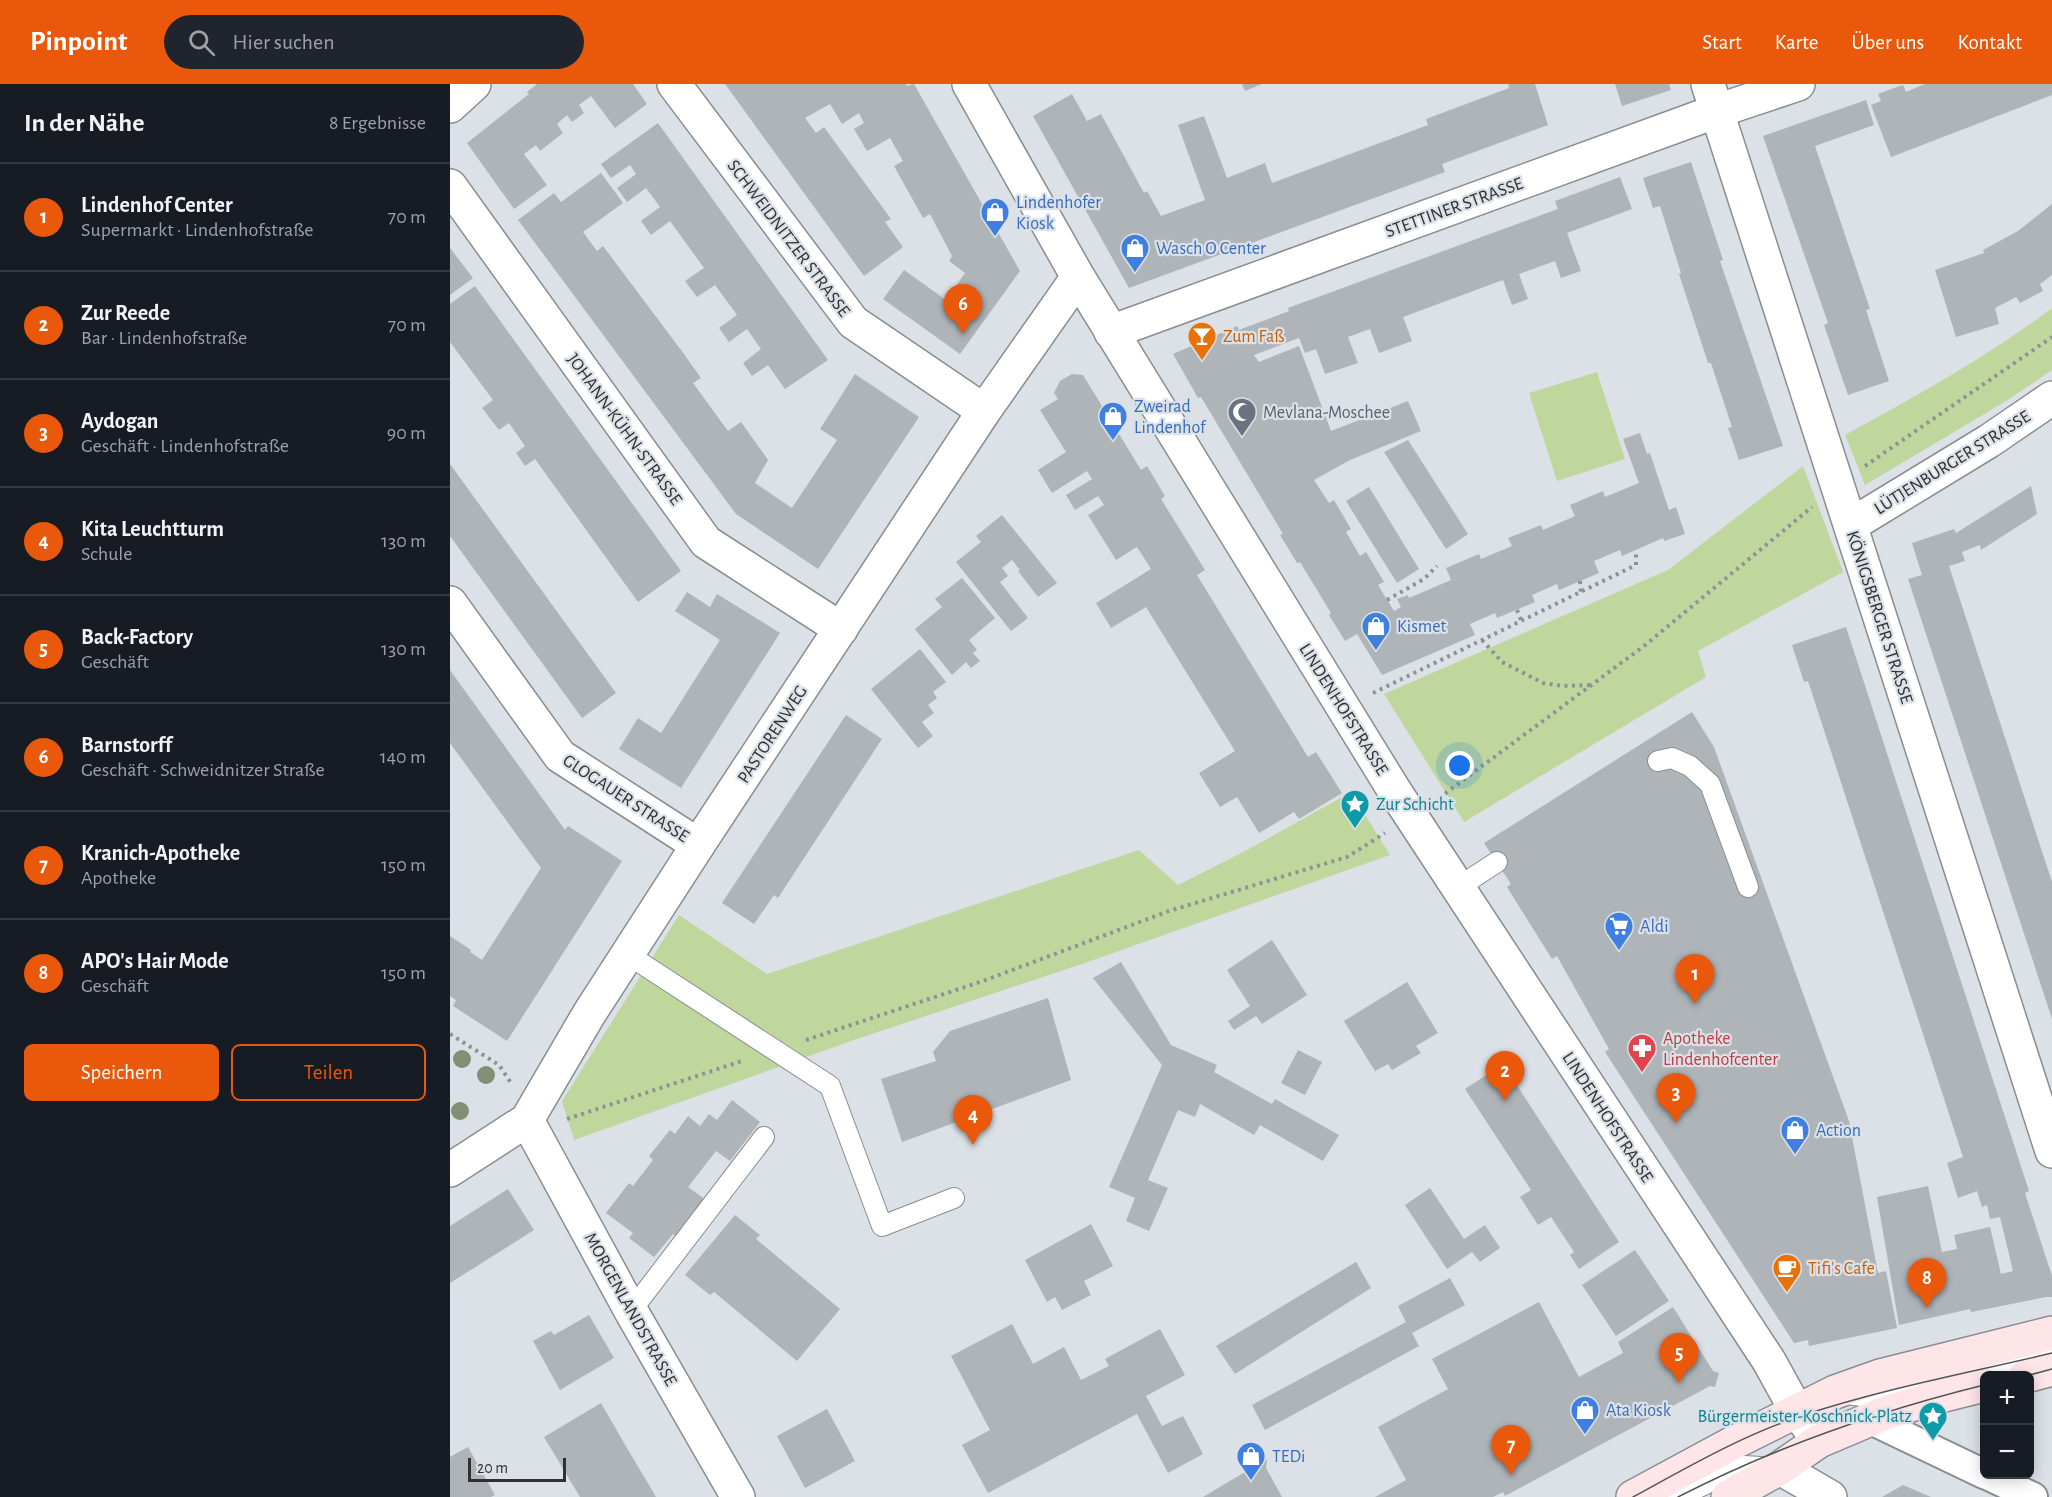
<!DOCTYPE html>
<html lang="de">
<meta charset="utf-8">
<style>
body{margin:0;font-family:"Alegreya Sans",sans-serif;background:#20242c;color:#f1f3f6}
.controls{position:absolute;right:18px;bottom:18px;display:grid;overflow:hidden;border-radius:9px;box-shadow:0 3px 15px #0003}
.controls button{width:54px;height:54px;display:grid;place-items:center;padding:0;border:0;border-bottom:2px solid #363941;background:#171b24;color:#f1f3f6;font:30px sans-serif}
.scale{position:absolute;left:18px;bottom:15px;width:98px;box-sizing:border-box;padding-left:6px;border:3px solid #2e3032;border-top:0;font-size:16px;line-height:21px;white-space:nowrap;color:#2e3032;-webkit-text-stroke:4px #dbe1e6;paint-order:stroke}
.you{position:absolute;left:1010px;top:682px;width:21px;height:21px;margin:-15px;border:4px solid #fff;border-radius:50%;background:#1a73e8;box-shadow:0 0 0 9px #1a73e833}
.badge{display:grid;place-items:center;width:39px;height:39px;border-radius:50%;background:#ea580c;color:#fff;font-size:20px;font-weight:700}
.pin{position:absolute;translate:-50% -50px;filter:drop-shadow(0 2px 3px #0008)}
.pin::after{content:'';position:absolute;top:32px;width:21px;height:18px;background:inherit;clip-path:polygon(0 0,100% 0,50% 100%)}
.list{margin:0;padding:0;list-style:none}
h2{display:flex;justify-content:space-between;align-items:center;height:78px;margin:0;padding:0 24px;font-size:26px}
h2 small{font-size:20px;font-weight:400;color:#9ea1a6}
.list li{display:grid;grid-template-columns:39px 1fr auto;gap:18px;align-items:center;box-sizing:border-box;height:108px;padding:0 24px;border-top:2px solid #363941}
.list b{display:block;font-size:22px;white-space:nowrap}
.list p{margin:0;font-size:20px;white-space:nowrap;color:#9ea1a6}
.list em{font-size:20px;font-style:normal;color:#9ea1a6}
.actions{display:flex;gap:12px;padding:18px 24px}
.actions a{flex:1;padding:14px 0;border:2px solid #ea580c;border-radius:9px;text-align:center;font-size:21px;color:#ea580c}
.actions .main{background:#ea580c;color:#fff}
.icon{flex:none;width:33px;height:33px;fill:none;stroke:currentColor;stroke-width:2;stroke-linecap:round;stroke-linejoin:round}
.map{position:relative;flex:none;width:1602px;height:1413px;overflow:hidden}
header{display:flex;align-items:center;gap:36px;box-sizing:border-box;height:84px;padding:0 30px;background:#ea580c;color:#fff}
header strong{font-size:28px}
nav{display:flex;gap:33px;margin-inline-start:auto;font-size:21px}
.search{width:420px;height:54px;background:#20242c;display:flex;align-items:center;gap:15px;box-sizing:border-box;padding:0 21px;border-radius:33px;color:#9ea1a6;font-size:22px}
main{display:flex}
aside{flex:1;background:#171b24}
.map>svg:first-child{display:block}
.green{fill:#bfd79d}
.building{fill:#afb4b9}
.lines{fill:none;stroke-linecap:round;stroke-linejoin:round}
.service-casing{stroke:#888d92;stroke-width:22}
.pedestrian-casing{stroke:#888d92;stroke-width:32}
.minor-casing{stroke:#888d92;stroke-width:36}
.secondary-casing{stroke:#888d92;stroke-width:36}
.path{stroke:#8e9295;stroke-width:4;stroke-dasharray:3 4.5;stroke-linecap:butt}
.service{stroke:#fff;stroke-width:20}
.pedestrian{stroke:#fff;stroke-width:28}
.minor{stroke:#fff;stroke-width:33}
.secondary{stroke:#fde5e8;stroke-width:33}
.tram{stroke:#535659;stroke-width:1.5}
.tree{fill:#828f74}
.labels{text-anchor:middle;stroke-width:4.5;stroke-linejoin:round;paint-order:stroke}
.shop-label{font-size:18px;fill:#366cbe;stroke:#dbe1e6;text-anchor:start}
.street-label{font-size:18px;fill:#2e3032;stroke:#dbe1e6}
.food-label{font-size:18px;fill:#c56008;stroke:#dbe1e6;text-anchor:start}
.worship-label{font-size:18px;fill:#5b616d;stroke:#dbe1e6;text-anchor:start}
.culture-label{font-size:18px;fill:#0d838f;stroke:#dbe1e6;text-anchor:start}
.health-label{font-size:18px;fill:#be3a42;stroke:#dbe1e6;text-anchor:start}
</style>
<header>
<strong>Pinpoint</strong>
<div class="search"><svg class="icon" aria-label="search" viewBox="0 0 24 24"><circle cx="10" cy="10" r="6"/><path d="M15 15l6 6"/></svg>Hier suchen</div>
<nav><a>Start</a><a>Karte</a><a>Über uns</a><a>Kontakt</a></nav>
</header>
<main>
<aside>
<h2>In der Nähe<small>8 Ergebnisse</small></h2>
<ul class="list">
<li><span class="badge">1</span><div><b>Lindenhof Center</b><p>Supermarkt · Lindenhofstraße</p></div><em>70 m</em></li>
<li><span class="badge">2</span><div><b>Zur Reede</b><p>Bar · Lindenhofstraße</p></div><em>70 m</em></li>
<li><span class="badge">3</span><div><b>Aydogan</b><p>Geschäft · Lindenhofstraße</p></div><em>90 m</em></li>
<li><span class="badge">4</span><div><b>Kita Leuchtturm</b><p>Schule</p></div><em>130 m</em></li>
<li><span class="badge">5</span><div><b>Back-Factory</b><p>Geschäft</p></div><em>130 m</em></li>
<li><span class="badge">6</span><div><b>Barnstorff</b><p>Geschäft · Schweidnitzer Straße</p></div><em>140 m</em></li>
<li><span class="badge">7</span><div><b>Kranich-Apotheke</b><p>Apotheke</p></div><em>150 m</em></li>
<li><span class="badge">8</span><div><b>APO's Hair Mode</b><p>Geschäft</p></div><em>150 m</em></li>
</ul>
<div class="actions"><a class="main">Speichern</a><a>Teilen</a></div>
</aside>
<div class="map">
<svg width="1602" height="1413" viewBox="0 0 1602 1413">
<rect width="100%" height="100%" fill="#dbe1e6"/>
<g class="green">
<path d="M 1602,224 L 1602,286 L 1556,317 L 1415,401 L 1395,351 C 1466,312 1537,273 1602,224 Z"/>
<polygon points="1147,288 1175,375 1107,397 1079,309"/>
<polygon points="1353,382 1393,488 1248,567 1256,593 1014,738 934,610 1218,486"/>
<polygon points="901,708 940,771 632,880 404,956 124,1056 112,1017 229,831 317,890 689,766 728,801 799,765"/>
</g>
<g class="building">
<polygon points="87,0 183,0 197,20 165,44 141,12 129,21 134,29 122,38 117,31 107,40 113,49 90,67 86,61 74,70 97,101 64,125 17,59 79,10 77,8"/>
<polygon points="275,0 456,0 457,2 464,0 570,187 510,270 433,215 454,186 496,216 515,189 499,177 502,172 480,130 473,134 444,82 453,77 440,54 417,67 404,45 414,39 409,29 392,40 380,20 355,34 366,49 374,43 441,135 435,138 453,163 414,192"/>
<polygon points="792,0 812,0 795,7"/>
<polygon points="1058,0 1085,0 1098,41 992,80 995,88 679,204 583,32 622,10 637,37 651,30 694,109 697,107 711,132 755,116 728,41 754,32 777,94 815,79 822,99 978,41 976,35 1059,4"/>
<polygon points="1165,0 1219,0 1221,6 1172,22"/>
<polygon points="1475,0 1602,0 1602,11 1441,73 1421,21 1431,17 1428,10 1441,5 1453,1 1456,8"/>
<polygon points="1416,16 1424,41 1365,62 1420,225 1416,226 1439,297 1398,311 1374,241 1378,239 1313,52"/>
<polygon points="208,39 378,276 335,305 318,281 302,292 293,279 311,265 297,245 279,258 269,244 287,231 265,201 247,213 235,197 254,184 220,137 201,151 191,137 210,123 196,104 177,118 167,104 186,90 180,81 161,94 151,80"/>
<polygon points="1241,78 1273,176 1270,177 1333,362 1289,376 1278,344 1282,343 1275,322 1261,279 1258,279 1229,190 1231,189 1210,122 1203,124 1193,94"/>
<polygon points="151,89 173,119 133,148 147,167 153,162 231,266 251,294 243,299 278,347 291,338 318,376 305,399 342,424 387,356 370,345 405,290 469,333 368,485 286,430 68,136 104,109 111,118"/>
<polygon points="1170,93 1182,125 1117,149 1131,187 1111,194 1105,177 1069,190 1078,215 1062,221 1053,196 953,233 962,257 929,269 920,245 898,253 908,279 875,290 866,265 855,269 849,254 804,271 809,278 849,262 881,347 958,317 971,347 900,376 864,396 879,419 884,416 901,445 896,448 910,472 916,468 934,498 928,501 944,527 951,523 947,515 958,511 959,514 1001,496 996,484 1029,470 1031,475 1062,462 1058,454 1091,441 1093,446 1125,432 1120,421 1153,407 1155,413 1189,399 1173,355 1190,349 1197,370 1200,369 1219,426 1226,423 1235,450 1214,457 1213,454 1172,472 1170,466 1144,477 1149,489 1109,506 1107,500 1082,511 1085,518 1047,534 1045,529 1020,540 1025,551 932,591 907,550 895,557 879,531 881,529 850,478 847,479 830,451 833,450 751,313 748,314 723,270 787,242 789,246 794,244 839,227 838,224 1108,125 1105,117"/>
<polygon points="1602,120 1602,191 1590,200 1593,207 1570,219 1566,213 1545,224 1549,240 1506,253 1485,186 1534,169 1533,166 1568,147"/>
<polygon points="0,164 23,194 0,211"/>
<polygon points="25,202 231,487 188,518 85,375 75,382 66,369 75,362 59,339 49,346 32,324 43,316 0,258 0,220"/>
<polygon points="622,290 633,291 691,386 697,382 715,412 711,415 755,486 747,491 858,673 866,668 892,709 849,735 844,728 809,749 787,713 770,723 749,689 785,667 696,523 661,544 646,519 701,485 687,463 666,476 638,431 654,421 648,412 625,426 616,411 642,395 637,387 602,409 588,386 616,368 590,326 608,315 604,309 610,297"/>
<polygon points="958,356 1018,450 996,465 934,368"/>
<polygon points="0,380 166,609 132,634 0,452"/>
<polygon points="1581,402 1587,430 1531,466 1530,461 1512,468 1515,477 1499,482 1602,798 1602,935 1458,495 1472,491 1462,459 1504,445 1506,449"/>
<polygon points="919,403 969,485 947,499 896,417"/>
<polygon points="552,431 607,499 588,513 568,487 570,486 562,476 552,484 558,492 550,498 578,534 561,547 506,478 531,458 526,452"/>
<polygon points="512,494 545,534 519,556 527,566 523,569 530,577 521,584 516,578 502,591 465,545 492,523 485,515"/>
<polygon points="237,508 260,523 267,510 330,549 231,704 169,665 188,634 211,649 270,556 225,527"/>
<polygon points="1396,543 1579,1107 1575,1109 1602,1192 1602,1213 1596,1213 1521,1228 1520,1225 1449,1241 1427,1113 1478,1102 1492,1168 1507,1165 1504,1151 1540,1143 1551,1190 1563,1187 1550,1133 1540,1135 1537,1121 1532,1123 1527,1107 1508,1114 1497,1079 1513,1073 1358,597 1354,598 1342,561"/>
<polygon points="470,565 496,598 483,608 487,614 478,621 484,629 472,638 483,652 468,664 421,605"/>
<polygon points="0,586 115,746 118,742 172,777 57,957 3,922 6,916 0,912 0,852 21,866 20,868 32,876 91,784 0,659"/>
<polygon points="1242,628 1264,663 1399,1037 1428,1189 1436,1187 1447,1244 1359,1262 1358,1256 1344,1259 1155,968 1159,965 1107,872 1102,875 1057,803 1061,800 1034,759"/>
<polygon points="396,631 432,655 328,814 324,811 304,840 272,819"/>
<polygon points="822,856 857,911 812,940 806,932 784,946 778,937 800,922 777,886"/>
<polygon points="671,878 721,961 767,981 764,988 822,1020 825,1015 889,1051 873,1077 810,1041 804,1051 750,1020 745,1033 728,1026 698,1096 718,1104 699,1147 676,1137 685,1114 659,1103 712,981 643,894"/>
<polygon points="957,898 988,949 966,962 971,969 942,986 938,980 925,987 894,937"/>
<polygon points="598,914 621,996 452,1058 431,995 486,977 483,968 500,947"/>
<polygon points="848,966 872,978 855,1011 831,999"/>
<polygon points="1053,980 1169,1158 1129,1185 1120,1171 1124,1168 1101,1133 1088,1141 1070,1113 1081,1106 1015,1005"/>
<polygon points="282,1016 310,1038 280,1077 266,1067 238,1103 256,1116 227,1154 223,1150 204,1173 179,1154 183,1149 156,1129 179,1099 183,1102 203,1076 199,1072 220,1046 225,1050 238,1032 250,1042 259,1030 267,1036"/>
<polygon points="980,1104 1014,1155 1035,1141 1050,1164 1030,1178 1022,1168 997,1185 955,1121"/>
<polygon points="58,1105 84,1146 0,1199 0,1142"/>
<polygon points="285,1131 310,1151 306,1155 390,1225 347,1277 264,1208 260,1211 235,1191"/>
<polygon points="641,1140 663,1182 634,1197 641,1211 612,1226 605,1213 597,1218 575,1176"/>
<polygon points="1185,1166 1219,1217 1166,1252 1132,1201"/>
<polygon points="906,1178 921,1204 785,1290 766,1262"/>
<polygon points="1000,1194 1015,1221 962,1249 969,1262 815,1346 802,1321 956,1238 948,1222"/>
<polygon points="1089,1218 1129,1293 1173,1269 1168,1258 1223,1223 1263,1287 1269,1289 1265,1303 1260,1302 1055,1412 1053,1408 1043,1413 925,1413 956,1396 928,1343 998,1305 982,1275"/>
<polygon points="139,1231 164,1274 110,1306 83,1257 101,1247 104,1251"/>
<polygon points="562,1240 583,1280 614,1263 631,1296 659,1282 655,1275 710,1245 735,1291 696,1312 712,1342 733,1332 753,1370 718,1389 687,1330 538,1409 512,1361 540,1346 501,1272"/>
<polygon points="151,1319 177,1364 206,1413 130,1413 94,1353"/>
<polygon points="377,1325 405,1377 355,1404 327,1352"/>
<polygon points="18,1363 45,1411 41,1413 0,1413 0,1373"/>
<polygon points="817,1375 816,1384 832,1413 753,1413"/>
<polygon points="1453,1401 1481,1413 1432,1413"/>
</g>
<g class="lines">
<g class="service-casing">
<g id="service">
<polyline points="1208,677 1222,674 1240,682 1260,700 1298,803"/>
<polyline points="1007,804 1047,778"/>
<polyline points="177,870 380,1002 432,1142 504,1114"/>
<polyline points="181,1227 314,1053"/>
<polyline points="1397,1310 1419,1313 1602,1269"/>
<polyline points="1228,1413 1294,1382 1326,1384"/>
</g>
</g>
<g class="pedestrian-casing">
<g id="pedestrian">
<polyline points="1419,1335 1534,1390"/>
<polyline points="1535,1390 1583,1413"/>
</g>
</g>
<g class="minor-casing">
<g id="minor">
<polyline points="224,0 403,238 534,327"/>
<polyline points="519,0 628,193 944,706 1319,1277 1346,1326 1369,1357"/>
<polyline points="1258,0 1602,1067"/>
<polyline points="0,22 24,0"/>
<polyline points="0,102 256,458 391,545"/>
<polyline points="661,248 1267,27 1348,0"/>
<polyline points="1401,441 1539,357 1602,314"/>
<polyline points="0,519 110,672 248,761"/>
<polyline points="77,1036 181,1227 288,1413"/>
<polyline points="0,1086 77,1036 139,930 248,761 534,327 628,193"/>
<polyline points="1330,1384 1380,1413"/>
</g>
</g>
<g class="secondary-casing">
<g id="secondary">
<polyline points="1576,1292 1602,1285"/>
<polyline points="1183,1413 1283,1359 1385,1308 1430,1292 1602,1249"/>
<polyline points="1278,1413 1330,1384 1369,1357 1435,1329 1486,1313 1534,1301"/>
</g>
</g>
<g class="path">
<polyline points="1415,382 1602,253"/>
<polyline points="1130,497 1131,508"/>
<polyline points="937,516 974,495 987,482"/>
<polyline points="1067,526 1071,536"/>
<polyline points="1032,556 1052,578 1093,599 1113,602 1143,601"/>
<polyline points="923,609 1186,481 1186,466"/>
<polyline points="989,714 1194,562 1362,423"/>
<polyline points="0,950 49,981 61,999"/>
<polyline points="356,956 533,897 719,827 897,773 935,749"/>
<polyline points="117,1035 292,977"/>
</g>
<use href="#service" class="service"/>
<use href="#pedestrian" class="pedestrian"/>
<use href="#minor" class="minor"/>
<use href="#secondary" class="secondary"/>
<g class="tram">
<polyline points="1576,1292 1602,1285"/>
<path d="M 1183,1413 C 1238,1383 1291,1352 1351,1332 C 1432,1305 1518,1289 1602,1269"/>
<path d="M 1228,1413 C 1325,1363 1429,1327 1534,1301"/>
</g>
</g>
<g class="tree">
<circle cx="12" cy="975" r="9"/>
<circle cx="36" cy="991" r="9"/>
<circle cx="10" cy="1027" r="9"/>
</g>
<defs>
<g id="shop-pin" transform="scale(1.5)"><path d="M0 17L-7.5 6A9.5 9.5 0 1 1 7.5 6Z" fill="#3f7fe0" stroke="#dbe1e6"/><path d="M-5-2.5h2.3a2.7 3.5 0 0 1 5.4 0H5L5.5 6h-11ZM-1.5-2.5h3a1.5 2.3 0 0 0-3 0Z" fill="#fff"/></g>
<g id="bar-pin" transform="scale(1.5)"><path d="M0 17L-7.5 6A9.5 9.5 0 1 1 7.5 6Z" fill="#e8710a" stroke="#dbe1e6"/><path d="M-6-5H6L.8 .8V4.5H3.5V6h-7V4.5H-.8V.8Z" fill="#fff"/></g>
<g id="mosque-pin" transform="scale(1.5)"><path d="M0 17L-7.5 6A9.5 9.5 0 1 1 7.5 6Z" fill="#6b7280" stroke="#dbe1e6"/><path d="M3.5-4.9A6 6 0 1 0 3.5 4.9A5 5 0 1 1 3.5-4.9Z" fill="#fff"/></g>
<g id="sight-pin" transform="scale(1.5)"><path d="M0 17L-7.5 6A9.5 9.5 0 1 1 7.5 6Z" fill="#0f9aa8" stroke="#dbe1e6"/><path d="M0-6L1.8-2.2L6-1.7L2.9 1.2L3.7 5.4L0 3.3L-3.7 5.4L-2.9 1.2L-6-1.7L-1.8-2.2Z" fill="#fff"/></g>
<g id="supermarket-pin" transform="scale(1.5)"><path d="M0 17L-7.5 6A9.5 9.5 0 1 1 7.5 6Z" fill="#3f7fe0" stroke="#dbe1e6"/><path d="M-6-5.5h2.5l.6 2H6L4.5 2H-2.5L-4.4-4H-6ZM-1.5 3.2a1.3 1.3 0 1 0 .1 0ZM3 3.2a1.3 1.3 0 1 0 .1 0Z" fill="#fff"/></g>
<g id="pharmacy-pin" transform="scale(1.5)"><path d="M0 17L-7.5 6A9.5 9.5 0 1 1 7.5 6Z" fill="#e0444e" stroke="#dbe1e6"/><path d="M-2-6h4v4h4v4h-4v4h-4v-4h-4v-4h4Z" fill="#fff"/></g>
<g id="cafe-pin" transform="scale(1.5)"><path d="M0 17L-7.5 6A9.5 9.5 0 1 1 7.5 6Z" fill="#e8710a" stroke="#dbe1e6"/><path d="M-5.5-4.5H6V0H3Q3 3.5 0 3.5H-2.5Q-5.5 3.5-5.5 0ZM3-3.2v2h1.7v-2ZM-6 4.5H4V6H-6Z" fill="#fff"/></g>
</defs>
<g fill-rule="evenodd">
<use href="#shop-pin" x="545" y="128"/>
<use href="#shop-pin" x="685" y="164"/>
<use href="#bar-pin" x="752" y="252"/>
<use href="#mosque-pin" x="792" y="328"/>
<use href="#shop-pin" x="663" y="332"/>
<use href="#shop-pin" x="926" y="542"/>
<use href="#sight-pin" x="905" y="720"/>
<use href="#supermarket-pin" x="1169" y="842"/>
<use href="#pharmacy-pin" x="1192" y="964"/>
<use href="#shop-pin" x="1345" y="1046"/>
<use href="#cafe-pin" x="1337" y="1184"/>
<use href="#shop-pin" x="1135" y="1326"/>
<use href="#sight-pin" x="1483" y="1332"/>
<use href="#shop-pin" x="801" y="1372"/>
</g>
<g class="labels">
<g class="shop-label">
<text x="566" y="124">Lindenhofer<tspan x="566" dy="21">Kiosk</tspan></text>
<text x="706" y="170">Wasch O Center</text>
<text x="684" y="328">Zweirad<tspan x="684" dy="21">Lindenhof</tspan></text>
<text x="947" y="548">Kismet</text>
<text x="1190" y="848">Aldi</text>
<text x="1366" y="1052">Action</text>
<text x="1156" y="1332">Ata Kiosk</text>
<text x="822" y="1378">TEDi</text>
</g>
<g class="street-label">
<text transform="translate(1004 123) rotate(-20)" y="6">STETTINER STRASSE</text>
<text transform="translate(339 154) rotate(53)" y="6">SCHWEIDNITZER STRASSE</text>
<text transform="translate(175 345) rotate(54)" y="6">JOHANN-KÜHN-STRASSE</text>
<text transform="translate(1502 378) rotate(-32)" y="6">LÜTJENBURGER STRASSE</text>
<text transform="translate(1430 533) rotate(72)" y="6">KÖNIGSBERGER STRASSE</text>
<text transform="translate(894 625) rotate(58)" y="6">LINDENHOFSTRASSE</text>
<text transform="translate(322 650) rotate(-57)" y="6">PASTORENWEG</text>
<text transform="translate(176 714) rotate(33)" y="6">GLOGAUER STRASSE</text>
<text transform="translate(1158 1033) rotate(57)" y="6">LINDENHOFSTRASSE</text>
<text transform="translate(181 1225) rotate(61)" y="6">MORGENLANDSTRASSE</text>
</g>
<g class="food-label">
<text x="773" y="258">Zum Faß</text>
<text x="1358" y="1190">Tifi's Cafe</text>
</g>
<g class="worship-label">
<text x="813" y="334">Mevlana-Moschee</text>
</g>
<g class="culture-label">
<text x="926" y="726">Zur Schicht</text>
<text x="1462" y="1338" text-anchor="end">Bürgermeister-Koschnick-Platz</text>
</g>
<g class="health-label">
<text x="1213" y="960">Apotheke<tspan x="1213" dy="21">Lindenhofcenter</tspan></text>
</g>
</g>
</svg>
<div class="controls">
<button>+</button>
<button>−</button>
</div>
<div class="scale">20 m</div>
<div class="you"></div>
<div class="pin badge" style="left:1245px;top:920px">1</div>
<div class="pin badge" style="left:1055px;top:1017px">2</div>
<div class="pin badge" style="left:1226px;top:1039px">3</div>
<div class="pin badge" style="left:523px;top:1061px">4</div>
<div class="pin badge" style="left:1229px;top:1299px">5</div>
<div class="pin badge" style="left:513px;top:250px">6</div>
<div class="pin badge" style="left:1061px;top:1391px">7</div>
<div class="pin badge" style="left:1477px;top:1224px">8</div>
</div>
</main>
